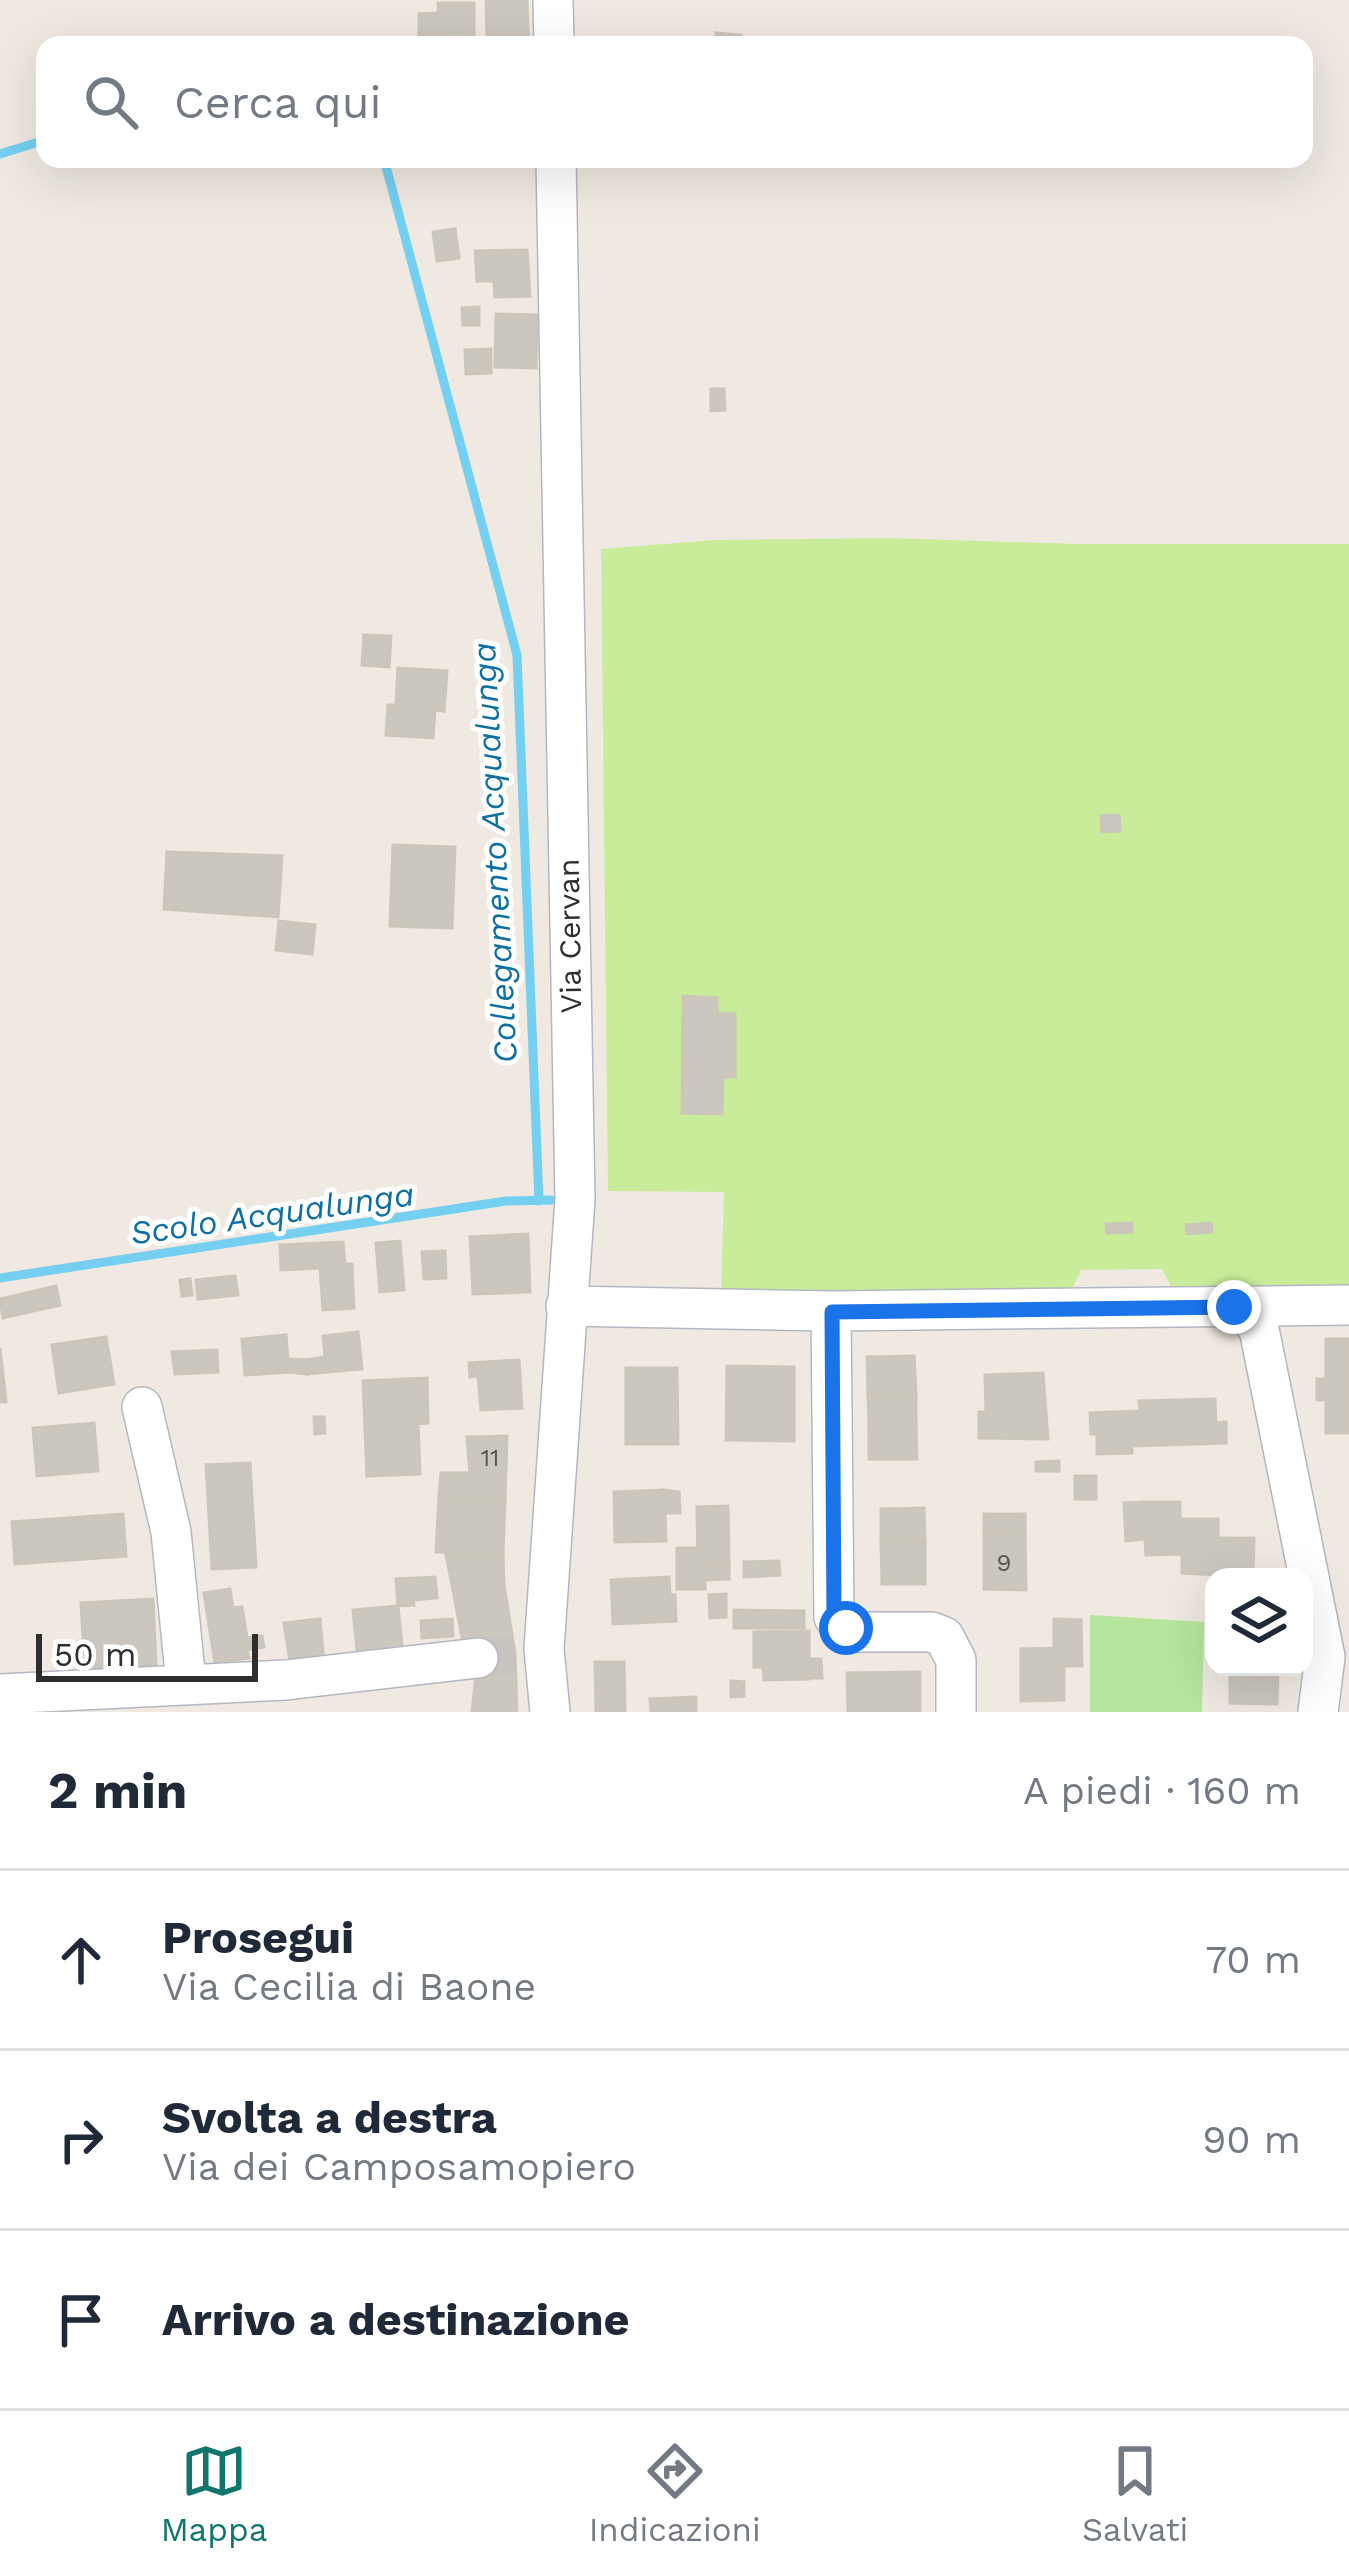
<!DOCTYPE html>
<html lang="it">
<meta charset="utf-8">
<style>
body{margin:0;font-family:"Work Sans",sans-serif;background:#f6f6f7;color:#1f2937}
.controls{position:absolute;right:36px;bottom:36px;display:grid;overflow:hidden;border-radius:24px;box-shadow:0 12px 48px #0002}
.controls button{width:108px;height:108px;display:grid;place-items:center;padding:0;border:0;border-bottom:3px solid #e0e1e3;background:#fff;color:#1f2937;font:60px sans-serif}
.scale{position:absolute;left:36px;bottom:30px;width:222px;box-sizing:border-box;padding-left:12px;border:6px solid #2e2e2e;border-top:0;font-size:33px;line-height:42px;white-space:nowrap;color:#2e2e2e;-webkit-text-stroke:9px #fff;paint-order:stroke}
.stop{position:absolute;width:36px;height:36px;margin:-27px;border:9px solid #1a73e8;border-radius:50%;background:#fff}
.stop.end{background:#1a73e8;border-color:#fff;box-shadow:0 3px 12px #0008}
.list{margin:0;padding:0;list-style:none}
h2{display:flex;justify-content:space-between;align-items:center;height:156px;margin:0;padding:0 48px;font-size:51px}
h2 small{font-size:39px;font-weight:400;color:#747a83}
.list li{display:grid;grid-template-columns:78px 1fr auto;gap:36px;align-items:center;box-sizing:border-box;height:180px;padding:0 48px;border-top:3px solid #e0e1e3}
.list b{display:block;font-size:45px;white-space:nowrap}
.list p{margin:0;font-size:39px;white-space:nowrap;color:#747a83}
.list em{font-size:39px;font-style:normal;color:#747a83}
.icon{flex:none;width:66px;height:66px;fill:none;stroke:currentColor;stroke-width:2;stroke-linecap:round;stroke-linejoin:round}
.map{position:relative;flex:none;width:1349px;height:1712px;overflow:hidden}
.search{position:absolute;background:#fff;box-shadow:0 12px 48px #0002;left:36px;right:36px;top:36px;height:132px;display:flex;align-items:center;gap:30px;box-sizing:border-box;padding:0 42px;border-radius:24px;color:#747a83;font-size:45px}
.sheet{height:696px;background:#fff}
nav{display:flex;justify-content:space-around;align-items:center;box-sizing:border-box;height:168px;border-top:3px solid #e0e1e3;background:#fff;font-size:33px;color:#747a83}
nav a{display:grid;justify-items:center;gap:6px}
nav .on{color:#0f766e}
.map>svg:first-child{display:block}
.green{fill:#b6e59e}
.pitch{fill:#c9ec9a}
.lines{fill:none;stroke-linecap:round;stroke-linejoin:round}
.stream{stroke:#75cff0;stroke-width:9}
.building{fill:#cbc7bf;stroke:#cbc5ba;stroke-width:3}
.minor-tunnel{stroke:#c8c4bd;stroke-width:39;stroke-dasharray:39 20;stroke-linecap:butt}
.minor-casing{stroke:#b4b7c1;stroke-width:42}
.minor{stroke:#fff;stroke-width:39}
.route{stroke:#1a73e8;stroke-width:15}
.labels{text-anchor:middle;stroke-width:10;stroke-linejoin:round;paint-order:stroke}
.number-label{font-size:24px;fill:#555452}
.street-label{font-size:30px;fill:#2e2e2e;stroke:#fff}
.water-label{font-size:33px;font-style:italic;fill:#0d6fa3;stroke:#fff}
</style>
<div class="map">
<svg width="1349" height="1712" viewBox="0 0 1349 1712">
<rect width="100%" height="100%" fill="#efe9e1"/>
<polygon class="green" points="1090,1615 1204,1622 1202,1712 1090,1712"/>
<polygon class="pitch" points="888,538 1076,544 1349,544 1349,1288 1174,1292 1162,1269 1081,1270 1070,1294 721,1293 724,1192 608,1191 601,549 715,540"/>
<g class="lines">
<g class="stream">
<polyline points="0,154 45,140"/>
<polyline points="384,159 517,655 539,1201"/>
<polyline points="0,1278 506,1201 552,1200"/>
</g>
</g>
<g class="building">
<polygon points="486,0 527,0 528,34 487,35"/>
<polygon points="438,3 474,3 474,45 420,45 419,32 439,32"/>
<polygon points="438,13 439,32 419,32 419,14"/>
<polygon points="716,33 741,35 740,45 715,45"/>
<polygon points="528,34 528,45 487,45 487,35"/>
<polygon points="812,39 870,42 869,45 811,45"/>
<polygon points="455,229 459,258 437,261 433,232"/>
<polygon points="527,250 530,296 495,297 494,281 477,281 475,251"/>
<polygon points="479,307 479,325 463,325 462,308"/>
<polygon points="496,314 537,315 536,368 495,367"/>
<polygon points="491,349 491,373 466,374 465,350"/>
<polygon points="711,389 724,389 725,410 711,411"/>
<polygon points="364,635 391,636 389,667 362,665"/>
<polygon points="398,668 447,671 444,711 435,710 433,738 386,735 388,705 396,705"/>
<polygon points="1119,815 1120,831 1102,832 1101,816"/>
<polygon points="393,845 455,847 452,928 390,926"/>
<polygon points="167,852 282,856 278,917 164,909"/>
<polygon points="279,921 315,925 312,954 276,950"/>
<polygon points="683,996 717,998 717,1013 735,1014 735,1077 723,1077 722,1114 682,1113"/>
<polygon points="1132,1223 1132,1232 1107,1233 1106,1224"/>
<polygon points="1211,1223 1212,1232 1187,1234 1186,1225"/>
<polygon points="528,1234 530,1292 473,1294 470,1237"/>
<polygon points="400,1241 404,1290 380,1292 376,1243"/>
<polygon points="343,1242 345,1264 352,1264 354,1308 323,1310 320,1268 281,1270 280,1245"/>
<polygon points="445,1251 446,1278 424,1279 422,1252"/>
<polygon points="235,1276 238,1295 198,1299 196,1280"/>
<polygon points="190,1279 192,1295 182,1296 180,1280"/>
<polygon points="56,1286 60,1305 3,1318 0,1299"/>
<polygon points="358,1332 362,1369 307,1374 305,1360 325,1357 323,1336"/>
<polygon points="286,1335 289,1372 245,1375 242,1339"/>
<polygon points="106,1337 114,1384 59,1393 52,1345"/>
<polygon points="1326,1339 1349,1339 1349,1433 1326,1433 1326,1400 1317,1400 1317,1379 1326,1379"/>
<polygon points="0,1348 6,1402 0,1402"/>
<polygon points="217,1350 218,1372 175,1374 172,1352"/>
<polygon points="914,1356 916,1394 868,1394 867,1357"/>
<polygon points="288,1359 305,1360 307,1374 289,1372"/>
<polygon points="519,1360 522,1408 481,1410 478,1376 470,1377 469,1363"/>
<polygon points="727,1366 794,1367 794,1441 726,1440"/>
<polygon points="626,1368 677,1368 678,1444 626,1444"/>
<polygon points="1043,1373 1048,1439 979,1438 979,1412 986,1412 985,1375"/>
<polygon points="427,1378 428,1423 418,1424 420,1474 367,1476 363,1381"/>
<polygon points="868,1394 916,1394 916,1424 869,1424"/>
<polygon points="1215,1399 1216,1423 1226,1422 1226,1443 1132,1446 1132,1453 1097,1454 1097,1434 1091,1434 1090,1413 1140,1411 1139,1401"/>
<polygon points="314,1417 324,1417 325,1433 315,1434"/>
<polygon points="94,1423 98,1471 37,1476 33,1428"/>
<polygon points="869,1424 916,1424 917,1459 869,1459"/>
<polygon points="507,1436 505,1499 472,1499 467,1437"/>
<polygon points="1059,1461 1059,1471 1036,1471 1036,1462"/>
<polygon points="250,1463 256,1567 212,1569 206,1465"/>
<polygon points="441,1473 469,1473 472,1499 439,1497"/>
<rect x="1075" y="1476" width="21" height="23"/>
<polygon points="664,1490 679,1492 680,1513 665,1513"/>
<polygon points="664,1490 666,1541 615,1542 614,1492"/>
<polygon points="439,1497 505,1499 503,1553 436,1552"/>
<polygon points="1142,1502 1180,1502 1180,1519 1218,1519 1218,1538 1254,1538 1253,1577 1182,1573 1182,1554 1146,1555"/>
<polygon points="1142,1502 1145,1539 1126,1541 1124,1503"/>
<polygon points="728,1506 729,1562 698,1563 697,1507"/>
<polygon points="924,1508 925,1543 881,1543 881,1509"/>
<polygon points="123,1514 126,1556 15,1564 12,1522"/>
<polygon points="984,1514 1025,1514 1025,1535 984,1534"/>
<polygon points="984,1534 1025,1535 1026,1590 984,1589"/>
<polygon points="881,1543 925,1543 925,1584 882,1584"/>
<polygon points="677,1548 698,1548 698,1563 705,1563 705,1589 677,1589"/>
<polygon points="503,1553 504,1585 515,1654 517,1712 472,1712 478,1658 464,1648 446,1554"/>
<polygon points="779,1561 780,1575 744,1577 744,1562"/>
<polygon points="729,1562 729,1579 705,1580 705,1563"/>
<polygon points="435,1577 437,1598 413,1600 414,1605 398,1606 396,1579"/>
<polygon points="669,1577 670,1595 675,1595 676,1621 613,1624 611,1580"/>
<polygon points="230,1589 233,1608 242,1607 247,1638 262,1636 264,1647 247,1650 249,1658 215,1663 204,1593"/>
<polygon points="726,1594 726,1617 710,1618 709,1595"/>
<polygon points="153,1599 156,1665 85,1669 81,1603"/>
<polygon points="398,1606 403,1655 358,1659 353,1610"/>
<polygon points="734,1610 804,1611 804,1628 734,1628"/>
<polygon points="320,1619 324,1664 291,1668 284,1623"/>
<polygon points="452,1619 453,1636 422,1638 421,1621"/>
<polygon points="1054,1619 1081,1620 1082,1666 1064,1666 1064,1648 1054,1648"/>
<polygon points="809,1631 809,1679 764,1680 763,1667 754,1667 754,1632"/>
<polygon points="1064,1648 1064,1700 1021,1701 1021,1649"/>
<polygon points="809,1659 821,1659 822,1678 809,1678"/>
<polygon points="595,1662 624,1662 625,1712 596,1712"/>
<polygon points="1230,1667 1278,1667 1277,1704 1230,1703"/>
<polygon points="920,1672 920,1712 848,1712 847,1673"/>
<polygon points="731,1681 744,1682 744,1696 731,1697"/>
<polygon points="696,1697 696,1712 651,1712 650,1699"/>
</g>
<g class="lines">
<polyline class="minor-tunnel" points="478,1658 515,1654"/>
<g class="minor-casing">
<g id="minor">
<polyline points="553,0 554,45"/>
<polyline points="566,1306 831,1311 1349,1305"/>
<polyline points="1243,1308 1259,1329 1325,1657 1318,1712"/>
<polyline points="831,1311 834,1617 856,1632 932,1632 944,1637 956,1660 956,1712"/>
<polyline points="142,1407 171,1532 186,1683"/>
<polyline points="0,1694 286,1680 478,1658"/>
<polyline points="550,1712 544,1649 575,1199 556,159"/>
</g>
</g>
<use href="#minor" class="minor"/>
</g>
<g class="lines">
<polyline class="route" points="846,1628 834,1617 832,1312 1234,1307"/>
</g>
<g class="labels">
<g class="number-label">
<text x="490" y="1466">11</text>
<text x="1004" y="1571">9</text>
</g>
<g class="street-label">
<text transform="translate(570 936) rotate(-91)" y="10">Via Cervan</text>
</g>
<g class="water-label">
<text transform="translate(494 853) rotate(-93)" y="12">Collegamento Acqualunga</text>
<text transform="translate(272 1213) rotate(-8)" y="12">Scolo Acqualunga</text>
</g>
</g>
</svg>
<div class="controls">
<button><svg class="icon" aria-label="layers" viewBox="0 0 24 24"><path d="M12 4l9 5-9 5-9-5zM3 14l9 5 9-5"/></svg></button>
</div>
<div class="scale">50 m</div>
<div class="stop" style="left:846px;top:1628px"></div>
<div class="stop end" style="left:1234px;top:1307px"></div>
<div class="search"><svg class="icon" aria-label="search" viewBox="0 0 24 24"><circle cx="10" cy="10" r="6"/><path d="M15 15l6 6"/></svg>Cerca qui</div>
</div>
<section class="sheet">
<h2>2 min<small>A piedi · 160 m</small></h2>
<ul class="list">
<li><svg class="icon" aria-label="ahead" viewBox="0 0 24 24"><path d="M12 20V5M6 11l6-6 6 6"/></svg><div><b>Prosegui</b><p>Via Cecilia di Baone</p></div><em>70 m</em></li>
<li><svg class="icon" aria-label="right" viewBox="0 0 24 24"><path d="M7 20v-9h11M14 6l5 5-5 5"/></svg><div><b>Svolta a destra</b><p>Via dei Camposamopiero</p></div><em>90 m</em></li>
<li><svg class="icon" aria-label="arrive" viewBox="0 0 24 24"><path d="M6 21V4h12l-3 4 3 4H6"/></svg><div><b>Arrivo a destinazione</b></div></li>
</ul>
</section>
<nav>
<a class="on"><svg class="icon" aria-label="map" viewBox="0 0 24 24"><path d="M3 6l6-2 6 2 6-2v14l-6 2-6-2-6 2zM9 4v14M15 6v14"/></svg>Mappa</a>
<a><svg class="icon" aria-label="directions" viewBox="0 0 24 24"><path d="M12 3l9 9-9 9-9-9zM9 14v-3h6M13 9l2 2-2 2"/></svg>Indicazioni</a>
<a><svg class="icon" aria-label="saved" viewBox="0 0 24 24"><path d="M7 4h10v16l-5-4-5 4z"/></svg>Salvati</a>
</nav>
